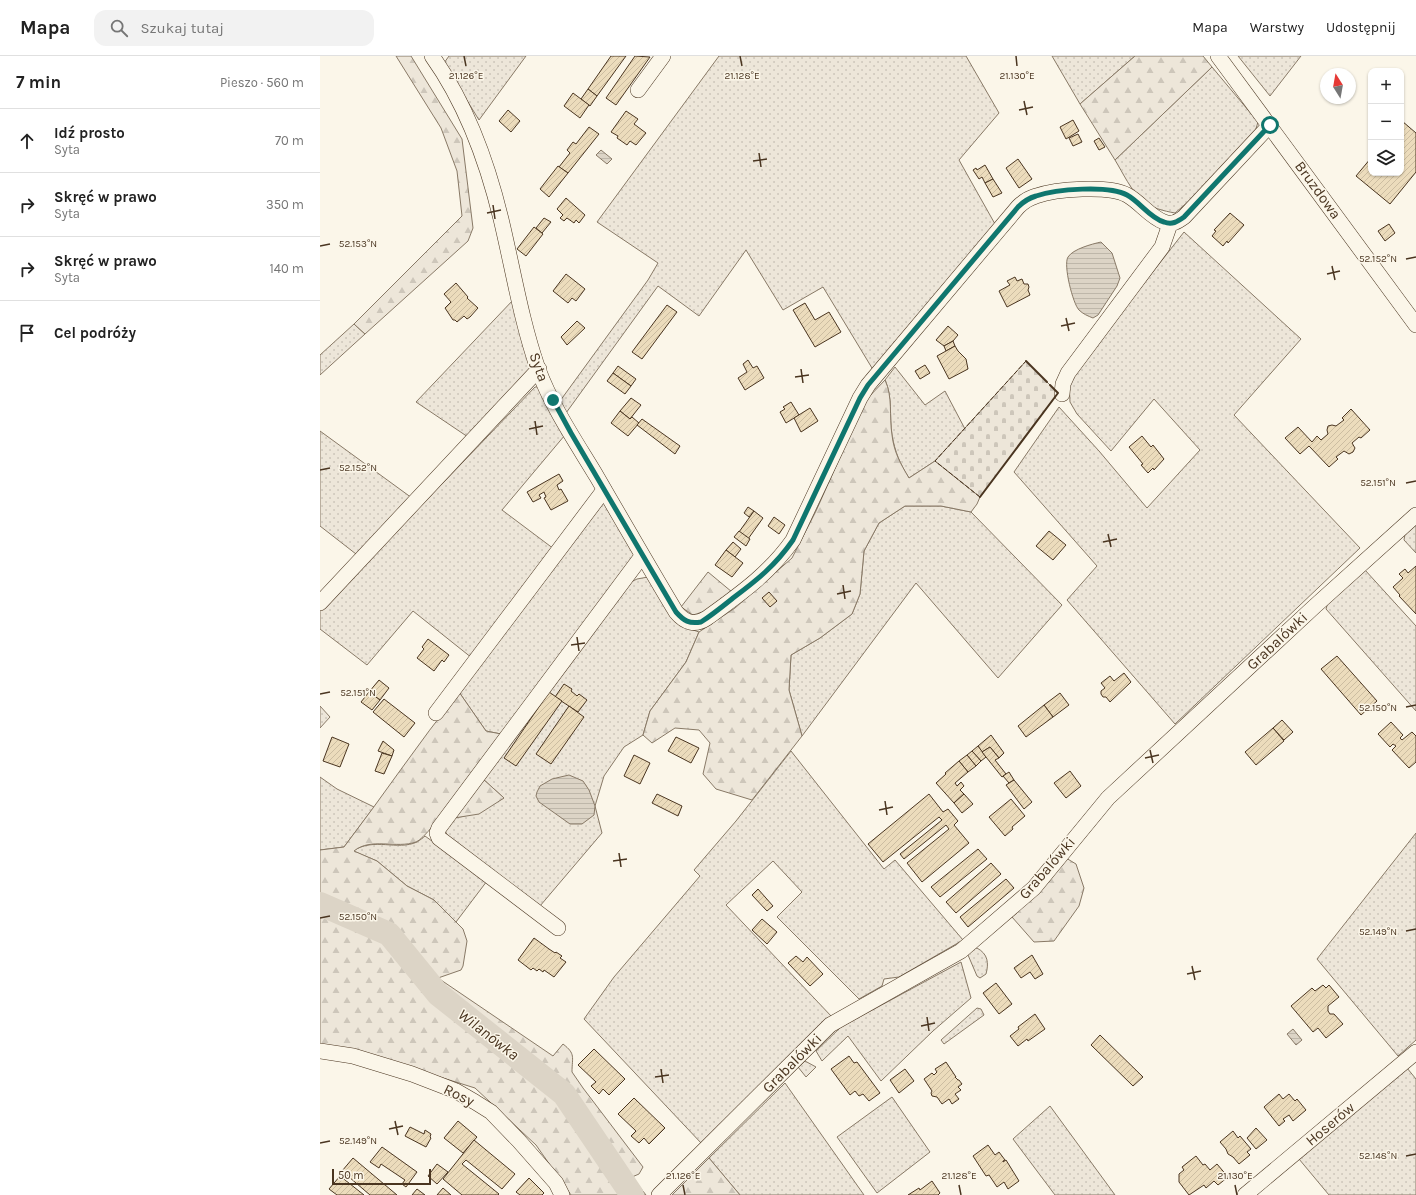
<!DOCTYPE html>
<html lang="pl">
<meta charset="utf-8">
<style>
body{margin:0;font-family:Karla,sans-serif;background:#f2f2f2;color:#222}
.controls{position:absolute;right:12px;top:12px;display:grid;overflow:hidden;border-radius:8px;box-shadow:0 1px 3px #0004}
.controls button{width:36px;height:36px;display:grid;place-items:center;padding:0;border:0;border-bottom:1px solid #e0e0e0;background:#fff;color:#222;font:20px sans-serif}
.compass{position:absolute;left:1000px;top:12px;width:36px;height:36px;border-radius:50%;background:#fff;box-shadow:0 1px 3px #0004;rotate:349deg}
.scale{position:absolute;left:12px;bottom:10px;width:99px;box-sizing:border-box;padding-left:4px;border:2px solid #4a3520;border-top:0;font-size:11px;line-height:14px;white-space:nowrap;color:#4a3520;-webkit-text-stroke:3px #fbf6e9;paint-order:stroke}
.stop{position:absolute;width:12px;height:12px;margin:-9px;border:3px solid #0f766e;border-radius:50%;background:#fff}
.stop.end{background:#0f766e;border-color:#fff;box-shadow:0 1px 4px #0008}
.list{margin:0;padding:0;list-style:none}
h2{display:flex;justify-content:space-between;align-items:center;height:52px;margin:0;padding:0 16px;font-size:17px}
h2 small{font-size:13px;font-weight:400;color:#767676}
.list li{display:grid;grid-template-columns:26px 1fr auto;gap:12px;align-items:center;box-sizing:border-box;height:64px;padding:0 16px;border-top:1px solid #e0e0e0}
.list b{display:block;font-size:15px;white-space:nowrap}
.list p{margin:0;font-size:13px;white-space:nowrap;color:#767676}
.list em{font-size:13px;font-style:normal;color:#767676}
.icon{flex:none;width:22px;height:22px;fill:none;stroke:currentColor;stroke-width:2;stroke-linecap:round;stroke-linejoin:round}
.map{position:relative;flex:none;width:1096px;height:1139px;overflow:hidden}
header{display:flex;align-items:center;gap:24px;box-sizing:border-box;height:56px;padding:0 20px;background:#fff;border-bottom:1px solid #e0e0e0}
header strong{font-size:19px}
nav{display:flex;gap:22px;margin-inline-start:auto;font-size:14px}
.search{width:280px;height:36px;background:#f2f2f2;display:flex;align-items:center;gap:10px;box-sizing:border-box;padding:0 14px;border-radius:12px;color:#767676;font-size:15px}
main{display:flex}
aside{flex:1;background:#fff}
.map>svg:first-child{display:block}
.grass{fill:url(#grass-dots);stroke:#887966}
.forest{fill:url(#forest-firs);stroke:#887966}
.cemetery{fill:url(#cemetery-stones);stroke:#887966}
.water{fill:url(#water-rules);stroke:#887966}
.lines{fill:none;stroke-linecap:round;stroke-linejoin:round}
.river{stroke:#dcd4c6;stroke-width:24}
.building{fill:url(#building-hatch);stroke:#4a3520}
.minor-casing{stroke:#4a3520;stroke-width:16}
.minor{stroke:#fbf6e9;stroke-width:15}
.fence{stroke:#4a3520;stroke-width:1;stroke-dasharray:5 2;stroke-linecap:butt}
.wall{stroke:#4a3520;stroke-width:2}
.route{stroke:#0f766e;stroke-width:5}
.ticks{fill:none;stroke:#4a3520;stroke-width:1.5}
.labels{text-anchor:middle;stroke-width:3;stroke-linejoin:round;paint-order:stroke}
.street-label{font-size:15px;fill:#4a3520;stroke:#fbf6e9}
.water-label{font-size:16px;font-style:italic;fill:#4a3520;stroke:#fbf6e9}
.ticks-label{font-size:10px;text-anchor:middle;fill:#4a3520;stroke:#fbf6e9;stroke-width:3;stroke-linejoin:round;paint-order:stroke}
</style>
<header>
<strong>Mapa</strong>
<div class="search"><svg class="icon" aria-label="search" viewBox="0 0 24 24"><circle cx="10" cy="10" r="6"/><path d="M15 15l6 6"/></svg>Szukaj tutaj</div>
<nav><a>Mapa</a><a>Warstwy</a><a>Udostępnij</a></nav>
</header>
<main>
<aside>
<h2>7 min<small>Pieszo · 560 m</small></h2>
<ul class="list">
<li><svg class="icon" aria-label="ahead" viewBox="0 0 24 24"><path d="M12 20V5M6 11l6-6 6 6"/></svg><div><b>Idź prosto</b><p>Syta</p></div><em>70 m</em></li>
<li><svg class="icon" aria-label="right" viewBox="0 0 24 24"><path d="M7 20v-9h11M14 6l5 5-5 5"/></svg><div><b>Skręć w prawo</b><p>Syta</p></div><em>350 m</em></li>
<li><svg class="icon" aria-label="right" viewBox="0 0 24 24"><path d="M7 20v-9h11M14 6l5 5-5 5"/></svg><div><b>Skręć w prawo</b><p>Syta</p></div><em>140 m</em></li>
<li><svg class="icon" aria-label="arrive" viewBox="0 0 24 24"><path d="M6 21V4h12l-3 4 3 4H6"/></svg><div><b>Cel podróży</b></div></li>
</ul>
</aside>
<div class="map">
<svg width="1096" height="1139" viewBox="0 0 1096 1139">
<defs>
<pattern id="grass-dots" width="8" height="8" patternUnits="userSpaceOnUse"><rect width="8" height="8" fill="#ede6d9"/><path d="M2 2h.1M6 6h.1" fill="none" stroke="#cdc6ba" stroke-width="1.8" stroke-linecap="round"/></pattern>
<pattern id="forest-firs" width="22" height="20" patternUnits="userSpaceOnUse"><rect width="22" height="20" fill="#ede6d9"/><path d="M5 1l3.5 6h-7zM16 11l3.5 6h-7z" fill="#cdc6ba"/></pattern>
<pattern id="cemetery-stones" width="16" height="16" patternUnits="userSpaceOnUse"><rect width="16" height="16" fill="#ede6d9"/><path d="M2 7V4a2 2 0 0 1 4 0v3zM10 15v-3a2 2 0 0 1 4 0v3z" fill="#cdc6ba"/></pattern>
<pattern id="water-rules" width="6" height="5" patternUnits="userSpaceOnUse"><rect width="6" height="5" fill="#dcd4c6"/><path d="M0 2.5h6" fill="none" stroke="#beb7aa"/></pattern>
<pattern id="building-hatch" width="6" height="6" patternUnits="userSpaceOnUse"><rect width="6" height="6" fill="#ecdcbc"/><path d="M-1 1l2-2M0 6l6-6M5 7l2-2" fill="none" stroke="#ccbda1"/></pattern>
</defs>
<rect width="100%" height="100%" fill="#fbf6e9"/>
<g class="grass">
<polygon points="129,0 206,0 159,64 124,7"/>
<polygon points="399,0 646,0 679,57 639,104 675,168 555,317 503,231 463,254 426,194 379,260 338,230 246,357 240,345 328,224 338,207 277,166"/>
<polygon points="732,0 815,0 760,48"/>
<polygon points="918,0 981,0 950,40"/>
<path d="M 892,11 L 938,66 L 935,76 L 875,140 L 855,157 C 844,155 831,152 823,145 C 811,135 803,117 795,104 Z"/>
<polygon points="864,176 981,283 914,359 1040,492 855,668 747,544 777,510 694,416 739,351 779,395 827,452 880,394 834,343 791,395 757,358 750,346 749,325 782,281"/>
<polygon points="195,242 212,311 148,381 96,346"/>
<polygon points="34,268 45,278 0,319 0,299"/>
<path d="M 575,311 L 605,349 L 625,335 L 645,373 L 615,405 L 589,422 C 580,408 575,396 572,379 C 569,361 573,341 565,324 Z"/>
<polygon points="215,331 221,331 245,379 182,454 234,493 152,602 93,555 47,609 0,573 0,555"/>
<polygon points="0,375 92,442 36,498 0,470"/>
<polygon points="285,443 315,497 305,515 181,678 166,675 139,636"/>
<polygon points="585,450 621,450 651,456 742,549 678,622 596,527 482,680 469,634 471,599 500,582 532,558 540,538 544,495 559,467"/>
<polygon points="1096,469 1096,497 1084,484 1085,478"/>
<polygon points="1045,514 1096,570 1096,655 1006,553 1008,546"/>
<polygon points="328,521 359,569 379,576 366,606 330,655 323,679 304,691 284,720 275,750 282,777 220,850 128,782 125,774 134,762 145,760 184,742 163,723 309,527 317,523"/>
<polygon points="0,650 10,661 0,672"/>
<polygon points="471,695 564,813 575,804 643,884 579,921 564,923 562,930 539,943 457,861 482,836 453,805 406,849 512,961 382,1088 264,963 294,921 380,820 374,814 416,765"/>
<polygon points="0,721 17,733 54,751 24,791 0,794"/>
<polygon points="1096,777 1096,984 1078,1000 997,903"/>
<path d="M 105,780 L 167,825 L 136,866 L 114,844 L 87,830 L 57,805 L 33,795 C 54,781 77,795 97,786 C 100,784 103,782 105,780 Z"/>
<path d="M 657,892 C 668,898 669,907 666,918 L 660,922 L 657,920 L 648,899 L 650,894 Z"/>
<polygon points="641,906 651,942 613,975 561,1025 528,980 502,1005 496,995 521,971"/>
<polygon points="657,952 661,953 664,959 624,988 621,984"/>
<polygon points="485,1005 496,1011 486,1021 478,1011"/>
<polygon points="1087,1012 1096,1023 1096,1139 1009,1139 979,1103"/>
<polygon points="465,1027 544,1139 420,1139 389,1102"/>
<polygon points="572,1041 610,1096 557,1137 517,1081"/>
<polygon points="730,1050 795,1139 735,1139 693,1083"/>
</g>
<g class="forest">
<polygon points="76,0 91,0 142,83 153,172 148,185 45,278 34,268 142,160 137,115 121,72"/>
<polygon points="815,0 883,0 892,11 795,104 760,48"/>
<path d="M 565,324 C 573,341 569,360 572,379 C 574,396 580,407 589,422 L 615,405 L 660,441 L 657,448 L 651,456 L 621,450 L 585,450 L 559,467 L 544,495 L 540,538 L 532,558 L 500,582 L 471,599 L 469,634 L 482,680 L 432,744 L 396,733 L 383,718 L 390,687 L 379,674 L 355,672 L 332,687 L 323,679 L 330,655 L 366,606 L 379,576 L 415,552 L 472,502 L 496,455 L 545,345 Z"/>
<polygon points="388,516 412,536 389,554 373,559 361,551"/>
<path d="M 139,636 L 166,675 L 181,678 C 168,695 110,781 96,786 C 76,793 51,781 34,795 L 57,805 L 87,830 L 114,844 L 143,873 L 147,885 L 143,910 L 141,914 L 118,922 L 233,1000 L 243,988 C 256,998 252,1001 252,1016 L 263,1032 L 323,1111 L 319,1118 L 312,1121 L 326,1139 L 251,1139 L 216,1089 L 155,1032 L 30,993 L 0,990 L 0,794 L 24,791 C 63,740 99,686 139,636 Z"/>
<polygon points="163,723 184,742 159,758 134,762"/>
<polygon points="746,802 756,808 764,832 759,850 734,885 714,886 692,861 727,828"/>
<polygon points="389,1102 420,1139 352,1139"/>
</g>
<polygon class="cemetery" points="706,305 738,337 660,441 615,405"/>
<g class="water">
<polygon points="281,94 292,103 287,108 276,99"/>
<path d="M 781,186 L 792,197 L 800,222 L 797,230 L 778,259 L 773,262 C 768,260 763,258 759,254 C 753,248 743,209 748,201 C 753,193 772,188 781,186 Z"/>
<polygon points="249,719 263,725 269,734 275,750 274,759 262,768 250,768 219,746 216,740 217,736 220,730 232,723"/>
<polygon points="973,973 982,984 976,989 967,978"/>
</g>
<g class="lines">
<polyline class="river" points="0,848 69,878 118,938 244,1038 312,1139"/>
</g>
<g class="building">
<polygon points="291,0 306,0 277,40 268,33"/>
<polygon points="315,0 330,1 296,49 286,42"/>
<polygon points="268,33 277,40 270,50 261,43"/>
<polygon points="253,37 269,49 260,62 244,50"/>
<polygon points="188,54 200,65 191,76 179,65"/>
<polygon points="306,55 318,63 314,68 326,77 316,89 310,85 307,89 297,82 298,80 291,76"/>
<polygon points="753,64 759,75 746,83 740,71"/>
<polygon points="1082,65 1096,77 1096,116 1070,148 1036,120 1051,102 1051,117 1081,117"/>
<polygon points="269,71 279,78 248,117 239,111 250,97 247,94 253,86 256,88"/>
<polygon points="758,78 762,86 753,90 749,82"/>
<polygon points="779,82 785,91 779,94 774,85"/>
<polygon points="698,103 712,123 699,132 686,112"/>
<polygon points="665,109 673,123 665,127 662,121 659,123 653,114 656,112 657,114"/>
<polygon points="238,110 248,117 229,141 220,133"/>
<polygon points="673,123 682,137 673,141 665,127"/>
<polygon points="246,142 265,159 259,167 256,164 254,167 247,162 244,165 240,162 243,159 237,153"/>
<polygon points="910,157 924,169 908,187 907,185 903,190 892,180 896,175 894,174"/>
<polygon points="224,162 231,166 222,177 216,172"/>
<polygon points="1069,168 1075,177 1065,185 1058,175"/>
<polygon points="214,171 223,178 206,200 197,193"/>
<polygon points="246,218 265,233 256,245 252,242 248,247 233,235"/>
<polygon points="695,221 697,225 702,223 704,228 708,228 709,231 708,234 710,239 687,251 679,235 690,229 687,225"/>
<polygon points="136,227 148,241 147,242 158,252 150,261 147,263 144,260 137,266 135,264 133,264 125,252 131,246 124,238"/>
<polygon points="485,247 495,264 509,256 521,276 495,291 473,254"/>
<polygon points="347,249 357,256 322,303 312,296"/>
<polygon points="257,265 265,272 247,289 241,281"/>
<polygon points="628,270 638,279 633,285 624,290 616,284"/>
<polygon points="633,285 635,290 626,295 624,290"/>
<polygon points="635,290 638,295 646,303 648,313 629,323 617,300"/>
<polygon points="428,304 433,312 437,310 444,322 425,334 418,322 427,316 423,308"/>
<polygon points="605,309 610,317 600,323 595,315"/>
<polygon points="298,310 316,323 311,330 293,317"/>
<polygon points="293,317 311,330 305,338 287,325"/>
<polygon points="311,342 321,349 310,363 300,355"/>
<polygon points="471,346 479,359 466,367 460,356 465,353 463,351"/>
<polygon points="490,352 498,365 481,376 474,362"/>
<polygon points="1031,353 1050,374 1041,382 1039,381 1032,387 1035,392 1033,396 1029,398 1024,395 1016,401 1018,403 1009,411 989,390 980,398 965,382 978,371 992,386 997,380 1001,384 1008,378 1007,374 1008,370 1012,369 1016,370 1024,364 1022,362"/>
<polygon points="300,355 310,363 312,361 319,367 308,380 291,367"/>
<polygon points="322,363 360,390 355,398 317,369"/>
<polygon points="822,380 831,391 833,389 844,403 834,414 833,412 828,417 821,409 823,408 809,391"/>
<polygon points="239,418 243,425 237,429 239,434 241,433 248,445 231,454 224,442 226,441 224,436 219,439 221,442 213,446 207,436"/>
<polygon points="428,451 434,455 429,461 424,457"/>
<polygon points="434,455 443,462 428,483 419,476"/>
<polygon points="454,461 465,469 459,478 448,470"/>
<polygon points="419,475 430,483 426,490 414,481"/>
<polygon points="729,475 746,489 733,504 716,490"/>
<polygon points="413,486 421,493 415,501 406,494"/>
<polygon points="406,494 423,507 412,521 395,509"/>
<polygon points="1096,510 1096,558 1079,540 1080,539 1073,531 1083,522 1079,518 1085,513 1088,517"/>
<polygon points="449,536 457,545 450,551 442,542"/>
<polygon points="108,583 129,599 124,606 122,604 114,615 97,602 104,593 102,591"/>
<polygon points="1017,600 1057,645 1041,659 1001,613"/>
<polygon points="804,617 811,626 790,646 786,641 783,641 781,638 781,635 785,632 781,627 790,620 794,625"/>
<polygon points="59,624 69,632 60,644 49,636"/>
<polygon points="244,628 252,633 251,635 257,640 259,638 267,644 258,656 235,641"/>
<polygon points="49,636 60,644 52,654 41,646"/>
<polygon points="229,636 242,645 196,710 184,702"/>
<polygon points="740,637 749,649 733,661 724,649"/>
<polygon points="64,643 95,667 84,681 53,656"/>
<polygon points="724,649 733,661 706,681 698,670"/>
<polygon points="249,650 264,661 231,708 216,698"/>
<polygon points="962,664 973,676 964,684 953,672"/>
<polygon points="1071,666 1083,679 1080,682 1082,684 1092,676 1096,680 1096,706 1089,712 1072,694 1076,690 1073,688 1070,691 1058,678"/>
<polygon points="953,672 964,685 936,709 925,696"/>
<polygon points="671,679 684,697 679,702 670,691 662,696 658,690"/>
<polygon points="12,681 29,688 20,711 3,705"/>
<polygon points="356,681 379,692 371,707 348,695"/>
<polygon points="63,685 74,694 72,700 58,695"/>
<polygon points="658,690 666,701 661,705 652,695"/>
<polygon points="670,691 679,702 675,704 686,718 682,721 662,696"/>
<polygon points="652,695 661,705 656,710 647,699"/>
<polygon points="62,697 72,700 64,718 55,715"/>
<polygon points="314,699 330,707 320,728 304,720"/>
<polygon points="647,699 656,710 648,716 639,705"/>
<polygon points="639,705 648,716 635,727 637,730 641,726 644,730 640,734 644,738 634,747 616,727 626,718 625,717"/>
<polygon points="750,715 761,730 746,742 734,727"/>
<polygon points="689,716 694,724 689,727 683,720"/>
<polygon points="694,724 712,746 704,753 686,729"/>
<polygon points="337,738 362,750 358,760 332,747"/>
<polygon points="609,738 623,756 628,753 638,765 634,769 649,787 602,826 587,807 629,773 626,769 584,803 580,798 622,764 619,761 563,806 548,788"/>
<polygon points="644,738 653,748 642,757 634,747"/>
<polygon points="691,743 705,760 692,771 693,773 685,780 669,761"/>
<polygon points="658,793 667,803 620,841 611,831"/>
<polygon points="671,807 681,818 636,857 626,846"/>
<polygon points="686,823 694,832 648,871 640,861"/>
<polygon points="438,833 453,850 447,855 432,839"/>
<polygon points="442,863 457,876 447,888 432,874"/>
<polygon points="214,882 229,893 235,897 236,896 242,900 240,902 246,906 234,921 224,914 223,916 219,913 217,915 213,912 211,914 198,904"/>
<polygon points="712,899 723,918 715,923 710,916 701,922 694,912"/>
<polygon points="476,900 483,906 487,901 503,918 490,930 468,907"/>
<polygon points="676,927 692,948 679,958 663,937"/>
<polygon points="1003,929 1006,932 1009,929 1019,941 1008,950 1008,955 1010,958 1014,958 1023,968 1006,982 998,972 993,976 971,950 992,932 995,935"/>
<polygon points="715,958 725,973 708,985 707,983 698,990 690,980 699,973 698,971"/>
<polygon points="780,979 823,1021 813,1030 771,989"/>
<polygon points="274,993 305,1023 289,1039 283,1033 279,1038 271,1030 276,1026 258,1009"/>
<polygon points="529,1000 534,1007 537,1006 560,1037 549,1045 543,1038 539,1040 535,1035 530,1039 511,1013"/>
<polygon points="626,1006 636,1021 635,1021 638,1024 639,1024 642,1028 638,1031 641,1034 635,1038 639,1043 632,1048 629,1043 622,1048 617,1041 612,1040 611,1037 612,1035 604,1023 612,1017 614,1019 617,1016 615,1013"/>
<polygon points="585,1013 594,1025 579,1037 570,1024"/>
<polygon points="959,1038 963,1043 969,1038 975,1045 977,1043 986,1054 973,1065 969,1059 963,1063 965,1065 959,1070 944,1051"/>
<polygon points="314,1042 345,1072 329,1088 324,1082 319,1087 311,1080 316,1075 298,1058"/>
<polygon points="138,1065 157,1081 143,1097 124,1082"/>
<polygon points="90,1071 104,1078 105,1074 111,1078 110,1081 111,1082 106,1091 85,1080"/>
<polygon points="936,1072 947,1084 936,1093 927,1082"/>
<polygon points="913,1075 918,1082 920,1080 931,1093 927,1096 930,1099 919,1108 913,1101 908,1098 906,1093 900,1086"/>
<polygon points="154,1084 195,1118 182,1133 146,1104 142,1108 179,1138 178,1139 142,1139 123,1123"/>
<polygon points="668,1089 675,1099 679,1096 685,1104 683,1105 683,1106 686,1104 699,1125 688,1133 684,1126 677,1131 669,1119 666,1120 653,1100"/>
<polygon points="62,1091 97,1116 86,1131 82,1128 85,1124 61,1108 59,1112 50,1106"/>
<polygon points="876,1100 883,1109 885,1108 890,1114 897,1108 908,1121 898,1129 894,1125 886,1132 884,1129 869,1139 859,1126 859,1118 864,1114 862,1111"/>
<polygon points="33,1102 77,1139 50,1139 22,1115"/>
<polygon points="117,1108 128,1116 117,1128 108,1120"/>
<polygon points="20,1120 44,1139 17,1139 9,1133"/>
<polygon points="209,1122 224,1137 222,1139 200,1139 196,1136"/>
<polygon points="612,1125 620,1137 618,1139 588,1139 599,1132 600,1134"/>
<polygon points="123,1132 131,1139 117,1139"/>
<polygon points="97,1133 105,1139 92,1139"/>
</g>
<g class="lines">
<g class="minor-casing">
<g id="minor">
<path d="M 112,0 C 147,49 167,105 181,163 C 193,213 201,264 218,313 C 232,351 256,386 277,421 C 303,466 329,511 356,556 C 365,567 375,570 387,562 C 420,538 449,518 473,484 L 540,342 L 548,329 L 698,151 C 703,146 709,142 716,140 C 736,133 789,129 807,139 C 820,146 830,161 844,166 C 852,169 857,166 864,161 L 950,69"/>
<polyline points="898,0 1096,269"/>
<polyline points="318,34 343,0"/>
<polyline points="742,338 743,328 748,317 842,191 850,168"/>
<polyline points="0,547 219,313"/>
<polyline points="116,657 284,434"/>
<polyline points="238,872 119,782 117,777 119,772 322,500"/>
<polyline points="0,995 33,1000 92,1018 136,1035 155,1046 171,1056 199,1085 236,1127 242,1139"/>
<polyline points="339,1139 510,969 641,895 714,832 788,742 995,550 1096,459"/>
<polyline points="925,1139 1096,996"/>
</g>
</g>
<use href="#minor" class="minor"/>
<polyline class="fence" points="660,441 615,405 706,305"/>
<g class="wall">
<polyline points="706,305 727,326"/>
<polyline points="660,441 738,337 730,329"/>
</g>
</g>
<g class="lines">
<path class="route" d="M 233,344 L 251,377 L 356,556 C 364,565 369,568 381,566 C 392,559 403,550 413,542 C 437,524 455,510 473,484 L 540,342 L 548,329 L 698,151 C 703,146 709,142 716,140 C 736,133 789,129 807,139 C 820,146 830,162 844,166 C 852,169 857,166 864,161 L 950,69"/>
</g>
<path class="ticks" d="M 144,0 L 146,10M 420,0 L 422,10M 696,0 L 697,10M 704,45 L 707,59M 699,54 L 713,51M 439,97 L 441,111M 433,105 L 447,103M 173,149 L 175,163M 167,157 L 181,154M 0,190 L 10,188M 1086,203 L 1096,201M 1012,210 L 1015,224M 1007,218 L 1020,215M 746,262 L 749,275M 741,270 L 755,267M 481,313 L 483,327M 475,321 L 489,319M 215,365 L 217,379M 209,373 L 223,370M 0,414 L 10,412M 1086,427 L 1096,425M 788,478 L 791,491M 783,486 L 797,483M 523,529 L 525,543M 517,538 L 531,535M 257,581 L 259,595M 251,589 L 265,587M 0,638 L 10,636M 1086,651 L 1096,649M 830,694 L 833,707M 825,702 L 839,699M 565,745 L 567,759M 559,754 L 573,751M 299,797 L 301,811M 293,805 L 307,803M 0,862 L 10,860M 1086,875 L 1096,873M 872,910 L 875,924M 867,918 L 881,915M 607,961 L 609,975M 601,970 L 615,967M 341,1013 L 343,1027M 335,1021 L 349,1019M 75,1065 L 78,1079M 69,1073 L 83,1070M 0,1087 L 10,1085M 1086,1100 L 1096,1098M 363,1129 L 365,1139M 639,1129 L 641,1139M 915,1129 L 917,1139"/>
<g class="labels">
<g class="street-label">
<text transform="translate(998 134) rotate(54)" y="5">Bruzdowa</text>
<text transform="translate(219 311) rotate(70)" y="5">Syta</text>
<text transform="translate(957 585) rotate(-43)" y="5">Grabalówki</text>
<text transform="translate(727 812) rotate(-49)" y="5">Grabalówki</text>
<text transform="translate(472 1007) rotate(-45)" y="5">Grabalówki</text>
<text transform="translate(139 1039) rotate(26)" y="5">Rosy</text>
<text transform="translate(1010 1068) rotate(-40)" y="5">Hoserów</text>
</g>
<g class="water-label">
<text transform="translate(169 978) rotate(38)" y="6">Wilanówka</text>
</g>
</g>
<g class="ticks-label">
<text x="146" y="23">21.126°E</text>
<text x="422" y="23">21.128°E</text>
<text x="697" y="23">21.130°E</text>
<text x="38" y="191">52.153°N</text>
<text x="1058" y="206">52.152°N</text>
<text x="38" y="415">52.152°N</text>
<text x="1058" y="430">52.151°N</text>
<text x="38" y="640">52.151°N</text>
<text x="1058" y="655">52.150°N</text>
<text x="38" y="864">52.150°N</text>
<text x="1058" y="879">52.149°N</text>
<text x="38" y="1088">52.149°N</text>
<text x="1058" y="1103">52.148°N</text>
<text x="363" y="1123">21.126°E</text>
<text x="639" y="1123">21.128°E</text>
<text x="915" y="1123">21.130°E</text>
</g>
</svg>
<div class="controls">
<button>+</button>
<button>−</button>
<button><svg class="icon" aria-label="layers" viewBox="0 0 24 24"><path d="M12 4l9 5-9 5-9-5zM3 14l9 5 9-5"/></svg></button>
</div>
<svg class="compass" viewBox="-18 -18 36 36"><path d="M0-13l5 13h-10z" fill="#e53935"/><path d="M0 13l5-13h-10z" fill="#767676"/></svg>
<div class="scale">50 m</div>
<div class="stop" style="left:950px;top:69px"></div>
<div class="stop end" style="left:233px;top:344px"></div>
</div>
</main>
